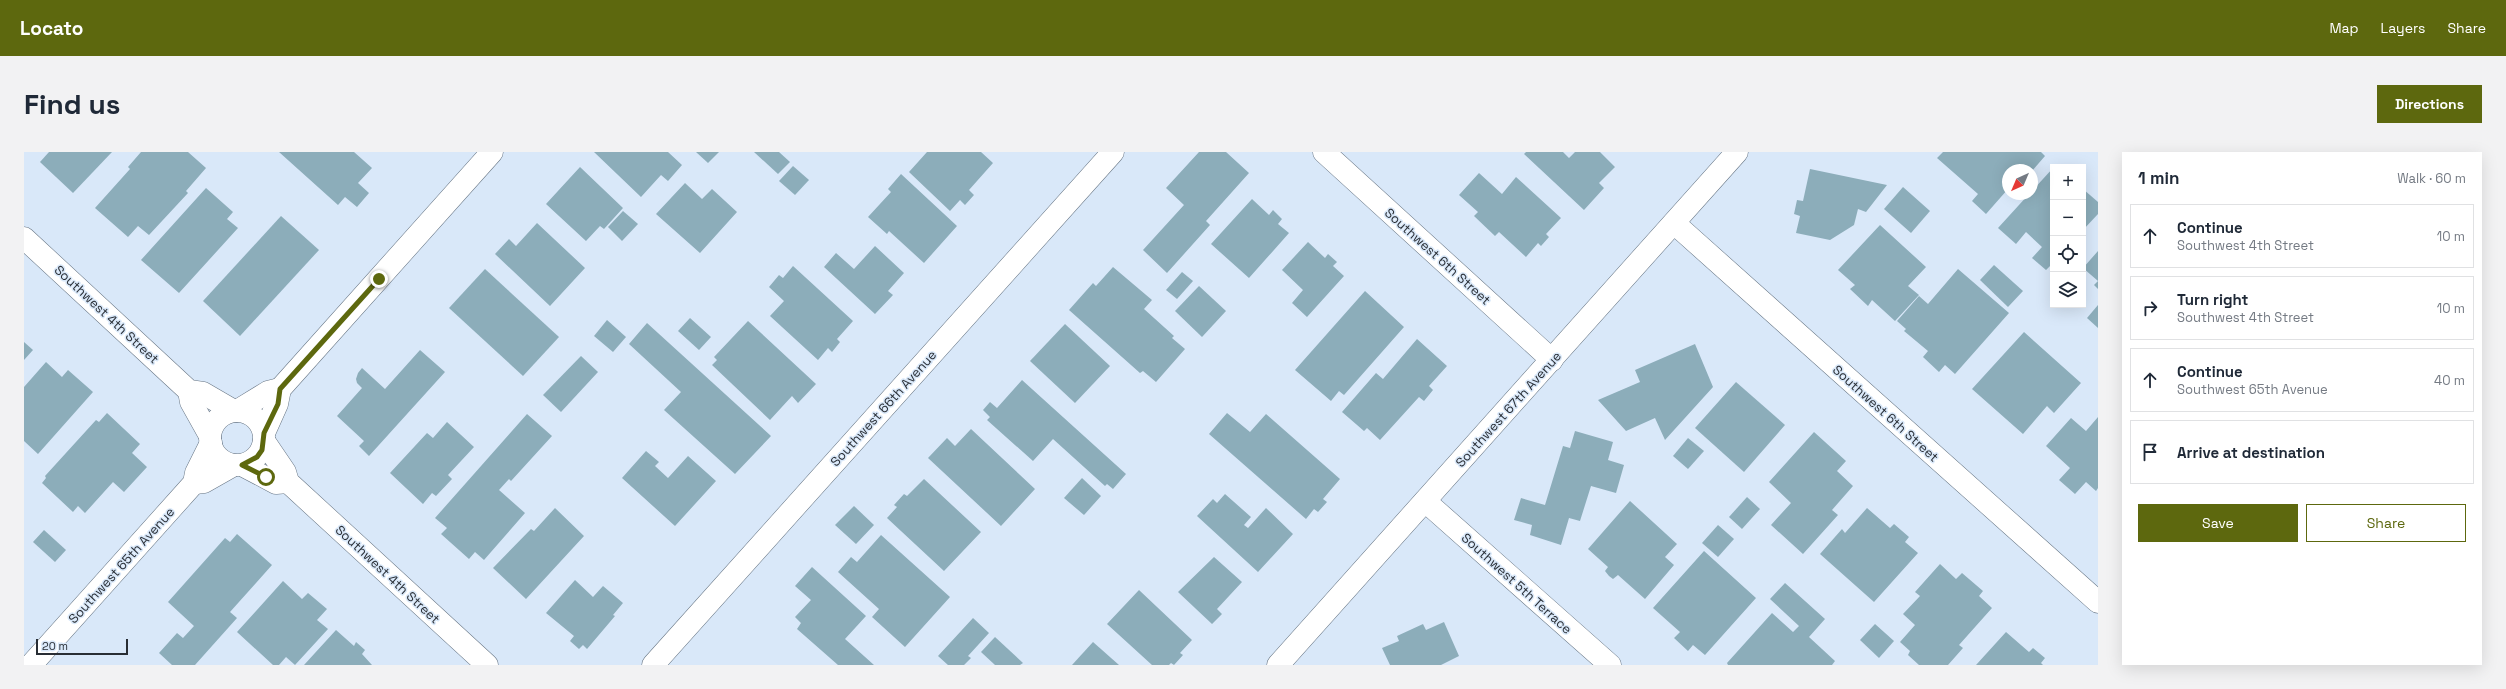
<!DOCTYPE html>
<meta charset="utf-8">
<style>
body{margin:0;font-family:"Space Grotesk",sans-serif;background:#f2f2f3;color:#1f2937}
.controls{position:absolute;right:12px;top:12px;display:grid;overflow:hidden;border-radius:0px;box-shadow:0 4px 16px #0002}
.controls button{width:36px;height:36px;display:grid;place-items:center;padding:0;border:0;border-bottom:1px solid #e0e1e3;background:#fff;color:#1f2937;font:20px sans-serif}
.compass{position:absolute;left:1978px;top:12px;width:36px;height:36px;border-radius:50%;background:#fff;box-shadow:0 4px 16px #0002;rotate:224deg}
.scale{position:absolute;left:12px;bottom:10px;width:92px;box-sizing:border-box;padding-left:4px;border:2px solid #282d34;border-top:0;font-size:11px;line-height:14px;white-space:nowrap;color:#282d34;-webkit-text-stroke:3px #d9e8f9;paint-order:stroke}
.stop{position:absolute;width:12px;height:12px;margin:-9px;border:3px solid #5d680e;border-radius:50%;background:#fff}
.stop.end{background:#5d680e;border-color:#fff;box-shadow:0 1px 4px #0008}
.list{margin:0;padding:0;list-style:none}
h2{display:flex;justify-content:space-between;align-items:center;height:52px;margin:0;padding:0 16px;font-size:17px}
h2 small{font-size:13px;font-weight:400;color:#747a83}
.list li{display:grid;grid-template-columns:26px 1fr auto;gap:12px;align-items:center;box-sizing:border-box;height:64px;margin:0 8px 8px;padding:0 8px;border:1px solid #e0e1e3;border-radius:0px}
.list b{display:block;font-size:15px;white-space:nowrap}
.list p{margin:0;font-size:13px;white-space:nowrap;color:#747a83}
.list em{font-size:13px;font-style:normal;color:#747a83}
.actions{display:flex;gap:8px;padding:12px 16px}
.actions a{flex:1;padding:9px 0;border:1px solid #5d680e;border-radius:0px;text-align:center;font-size:14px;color:#5d680e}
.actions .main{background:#5d680e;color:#fff}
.icon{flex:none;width:22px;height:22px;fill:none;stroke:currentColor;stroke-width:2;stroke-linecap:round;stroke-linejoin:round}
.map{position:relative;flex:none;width:2074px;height:513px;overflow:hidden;border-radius:0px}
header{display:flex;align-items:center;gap:24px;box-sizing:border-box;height:56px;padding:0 20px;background:#5d680e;color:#fff}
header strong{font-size:19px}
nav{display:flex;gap:22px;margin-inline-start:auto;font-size:14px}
.intro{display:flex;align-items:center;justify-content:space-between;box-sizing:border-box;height:96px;padding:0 24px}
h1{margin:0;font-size:28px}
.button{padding:10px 18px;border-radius:0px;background:#5d680e;color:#fff;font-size:14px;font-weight:700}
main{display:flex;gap:24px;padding:0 24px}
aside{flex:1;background:#fff;border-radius:0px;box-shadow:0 4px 16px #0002}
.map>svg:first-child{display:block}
.building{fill:#8cadba}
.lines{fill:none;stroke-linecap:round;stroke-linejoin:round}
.minor-casing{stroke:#677584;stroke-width:23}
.tertiary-casing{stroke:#677584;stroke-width:23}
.secondary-casing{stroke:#677584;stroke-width:23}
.minor{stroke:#fff;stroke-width:22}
.tertiary{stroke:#fff;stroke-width:22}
.secondary{stroke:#fff;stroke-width:22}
.route{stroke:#5d680e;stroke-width:5}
.labels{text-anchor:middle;stroke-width:3;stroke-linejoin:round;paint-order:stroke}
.street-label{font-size:13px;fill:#282d34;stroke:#d9e8f9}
</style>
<header>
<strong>Locato</strong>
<nav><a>Map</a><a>Layers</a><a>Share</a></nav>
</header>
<div class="intro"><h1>Find us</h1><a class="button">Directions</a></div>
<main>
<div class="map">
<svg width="2074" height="513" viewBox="0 0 2074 513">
<rect width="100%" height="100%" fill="#d9e8f9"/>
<g class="building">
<polygon points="25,0 88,0 49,41 16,10"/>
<polygon points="117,0 164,0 182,16 162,39 164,41 125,83 114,74 104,85 71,56 106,17 104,15"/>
<polygon points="255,0 330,0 348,16 334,31 345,41 333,55 321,45 314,53"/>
<polygon points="570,0 644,0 658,13 644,29 637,23 617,45"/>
<polygon points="672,0 695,0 684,11"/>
<polygon points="730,0 755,0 766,10 754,22"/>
<polygon points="903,0 957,0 969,11 945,38 950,43 941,53 936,48 926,59 885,20"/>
<polygon points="1175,0 1202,0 1225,21 1182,69 1186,73 1143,121 1119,98 1160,53 1142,36"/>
<polygon points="1502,0 1539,0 1545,6 1551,0 1576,0 1591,15 1575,31 1580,36 1560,58 1500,2"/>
<polygon points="1919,0 2017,0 2021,4 2008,19 1984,18 1984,37 1962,62 1948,49 1954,42 1913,6"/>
<polygon points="769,14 785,28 771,43 755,29"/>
<polygon points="556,15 599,56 580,77 576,74 562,89 522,52"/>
<polygon points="2029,16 2029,111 2022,118 2008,106 2018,95 2002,80 1992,92 1974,76 2005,42 2008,42 2008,39"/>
<polygon points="1786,17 1863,33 1842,60 1834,57 1830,73 1806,88 1772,81 1776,64 1770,62 1773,48 1779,49"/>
<polygon points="1455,21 1478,42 1492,25 1537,66 1522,82 1525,85 1517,94 1514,91 1502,105 1475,80 1471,84 1450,64 1454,60 1435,43"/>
<polygon points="877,22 933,74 900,111 865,79 863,82 844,65 867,40 864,37"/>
<polygon points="661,31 678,47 688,37 713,60 676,101 632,62"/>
<polygon points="1879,35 1906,59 1887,81 1860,57"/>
<polygon points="182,36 209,60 203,67 214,76 155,141 117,108"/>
<polygon points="2059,37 2074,50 2074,62 2059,78"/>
<polygon points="1228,47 1245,63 1249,58 1258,67 1254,72 1265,81 1225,126 1187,92"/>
<polygon points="599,59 614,72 598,89 584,75"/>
<polygon points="257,64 295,98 216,184 179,149"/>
<polygon points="513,71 561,116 526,154 471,102 485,87 492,94"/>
<polygon points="1856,73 1902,115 1884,134 1895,143 1871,169 1848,148 1844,154 1826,137 1831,133 1814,118"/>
<polygon points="1284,90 1301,106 1304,102 1313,110 1309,114 1320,124 1283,165 1268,151 1279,138 1258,118"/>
<polygon points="851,94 880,121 864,139 869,143 851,162 800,115 812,101 830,117"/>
<polygon points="2074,99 2074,137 2070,133 2074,129 2059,116"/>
<polygon points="1970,113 1999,139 1984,155 1956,128"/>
<polygon points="769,114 829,169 813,187 816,190 808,200 804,196 794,208 746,164 760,149 745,135 755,123 759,126"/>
<polygon points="1089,115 1128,148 1120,157 1150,184 1148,186 1161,197 1132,230 1119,219 1116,221 1045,158 1069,131 1072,134"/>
<polygon points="461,117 535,185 499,224 425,156"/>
<polygon points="1934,117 1985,161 1931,222 1921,213 1915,220 1899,205 1904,199 1880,179 1882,177 1873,169 1895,144 1904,152"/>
<polygon points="1158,120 1169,129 1153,147 1142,138"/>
<polygon points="1175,134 1202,159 1178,185 1151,159"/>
<polygon points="1341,139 1380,175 1320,243 1315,239 1307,249 1271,218"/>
<polygon points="2074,153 2074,176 2063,166"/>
<polygon points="666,166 687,185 675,198 654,179"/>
<polygon points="583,168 602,185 589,200 570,184"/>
<polygon points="724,169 792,232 774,251 768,244 746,268 688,213 693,208 690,205"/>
<polygon points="623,171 747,284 711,322 640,258 657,240 605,192"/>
<polygon points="1041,172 1086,214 1051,251 1006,209"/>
<polygon points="2000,180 2057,231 2030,261 2023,254 1999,282 1948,237"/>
<polygon points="1393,187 1423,214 1405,234 1409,238 1400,249 1395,245 1356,288 1343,276 1340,279 1318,260 1352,221 1359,227"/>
<polygon points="0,190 9,198 0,208"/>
<polygon points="1671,192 1689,235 1641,288 1631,266 1602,279 1574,248 1616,230 1611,218"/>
<polygon points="396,198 421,220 345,304 335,294 340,289 313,264 338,236 333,231 332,227 334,221 338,216 361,237"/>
<polygon points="557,204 574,220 537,260 519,243"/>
<polygon points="22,210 38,225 44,218 69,240 14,302 0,289 0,235"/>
<polygon points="998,228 1102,322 1089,337 1083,332 1081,334 1029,287 1009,309 963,268 966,265 959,258 966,250 973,256"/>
<polygon points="1712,230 1761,273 1720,320 1671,276"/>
<polygon points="83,261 116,292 108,301 123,315 100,340 89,330 61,361 54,354 49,360 18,331 22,326 21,324 72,268 75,270"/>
<polygon points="1203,261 1226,280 1242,262 1316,327 1299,347 1303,350 1294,360 1290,357 1282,367 1185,282"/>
<polygon points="503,262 528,284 487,329 485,327 475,338 501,361 460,408 451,400 445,407 417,382 423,376 411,366"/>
<polygon points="2074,265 2074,336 2072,339 2062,330 2051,342 2035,328 2046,316 2022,294 2047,266 2062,279"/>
<polygon points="423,270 450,295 424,323 428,327 412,344 408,341 399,352 366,321 403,281 409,286"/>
<polygon points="947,277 1011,337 977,374 904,306 923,286 931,294"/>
<polygon points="1551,279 1589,290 1584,308 1600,313 1592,341 1567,334 1556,369 1545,366 1537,393 1506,383 1508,373 1490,368 1497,346 1521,353 1539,294 1546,296"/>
<polygon points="1790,280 1822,309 1813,319 1829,334 1808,358 1814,363 1779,402 1747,373 1767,351 1745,330"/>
<polygon points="1664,286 1680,299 1664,317 1649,304"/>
<polygon points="622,299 635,310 631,314 644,326 664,304 692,329 651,374 598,326"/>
<polygon points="1058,326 1077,344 1060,363 1040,346"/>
<polygon points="900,327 957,380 920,419 863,366 873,355 870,353 880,342 883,344"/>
<polygon points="1201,342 1227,365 1220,373 1224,376 1242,356 1269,382 1234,420 1173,364 1189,347 1193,351"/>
<polygon points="1723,345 1736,357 1718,377 1705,365"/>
<polygon points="1606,349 1653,392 1641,405 1650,413 1621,447 1594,423 1589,427 1585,424 1581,419 1584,415 1564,397"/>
<polygon points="830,354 850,373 832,392 811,373"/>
<polygon points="531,356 560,384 502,447 469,416 507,377 510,379"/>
<polygon points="1843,356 1866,376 1870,372 1885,385 1881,390 1894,401 1850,450 1796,402 1818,377 1821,381"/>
<polygon points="1694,373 1710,387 1694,405 1678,391"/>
<polygon points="20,378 42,398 31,410 9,390"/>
<polygon points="213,382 248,413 206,460 213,466 171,513 148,513 135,501 153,481 159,486 170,474 144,450 201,386 206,390"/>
<polygon points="857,383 926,445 881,495 848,465 855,457 814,420 827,405 833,410"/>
<polygon points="1680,399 1732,446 1681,503 1669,493 1664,499 1650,486 1656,480 1629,456"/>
<polygon points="1190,405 1218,430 1193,457 1198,462 1188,472 1154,440"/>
<polygon points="1916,412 1932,427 1938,421 1959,439 1955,444 1968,456 1935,493 1939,496 1924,513 1895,513 1884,503 1886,499 1876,490 1891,473 1879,462 1896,444 1891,440"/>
<polygon points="788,415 842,464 821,487 850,513 814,513 773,477 777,471 771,465 787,448 771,434"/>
<polygon points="551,428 569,445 579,434 599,451 589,463 591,464 563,497 559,493 555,497 546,489 550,484 522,461"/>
<polygon points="259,429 278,447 284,441 303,457 293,468 304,477 271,513 262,505 255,513 249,513 213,480"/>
<polygon points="1761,431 1801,467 1785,485 1811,509 1808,513 1704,513 1703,511 1748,461 1769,480 1775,474 1746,447"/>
<polygon points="1115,438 1168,488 1156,501 1159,503 1150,513 1147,511 1145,513 1128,513 1083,472"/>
<polygon points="949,466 965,481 944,504 947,506 940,513 924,513 914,504"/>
<polygon points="1420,470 1435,504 1417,513 1366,513 1358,496 1375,489 1373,484 1399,472 1402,478"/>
<polygon points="1851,472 1870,489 1855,506 1836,488"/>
<polygon points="312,478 330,494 332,490 341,498 338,502 348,513 280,513"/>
<polygon points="1982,480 2005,500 2009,496 2021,506 2017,511 2019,513 1952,513"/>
<polygon points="971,485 999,511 996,513 971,513 957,500"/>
<polygon points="1069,490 1095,513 1048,513"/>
</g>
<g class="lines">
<g class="minor-casing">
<g id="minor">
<polyline points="1300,0 1528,208"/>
<polyline points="1650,71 2074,450"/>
<polyline points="213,259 244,240 256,237"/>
<polyline points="240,281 253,252 256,237 468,0"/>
<polyline points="170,331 180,330 210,313"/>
<polyline points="1401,349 1586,513"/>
<polyline points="7,513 170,331 172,321 187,291"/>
<polyline points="629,513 1089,0"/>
</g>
</g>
<g class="tertiary-casing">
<g id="tertiary">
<polyline points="0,86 165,239 179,241 210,259"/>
<polyline points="165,239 167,250 186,284"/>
<circle cx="213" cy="286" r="27"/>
<polyline points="240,289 261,320 264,330 463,513"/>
<polyline points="218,313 252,331 264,330"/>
</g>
</g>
<g class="secondary-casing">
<polyline id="secondary" points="1254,513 1713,0"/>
</g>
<use href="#minor" class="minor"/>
<use href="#tertiary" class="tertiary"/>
<use href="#secondary" class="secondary"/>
</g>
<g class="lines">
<polyline class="route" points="242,325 218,313 233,305 238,298 240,281 254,252 256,237 355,127"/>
</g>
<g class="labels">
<g class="street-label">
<text transform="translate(1414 104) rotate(42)" y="5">Southwest 6th Street</text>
<text transform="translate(83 162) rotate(43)" y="5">Southwest 4th Street</text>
<text transform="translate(859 256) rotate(-48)" y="5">Southwest 66th Avenue</text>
<text transform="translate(1484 257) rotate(-48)" y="5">Southwest 67th Avenue</text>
<text transform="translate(1862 261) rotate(42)" y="5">Southwest 6th Street</text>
<text transform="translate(97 413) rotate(-48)" y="5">Southwest 65th Avenue</text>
<text transform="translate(364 422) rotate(43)" y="5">Southwest 4th Street</text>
<text transform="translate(1493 431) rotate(42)" y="5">Southwest 5th Terrace</text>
</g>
</g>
</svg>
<div class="controls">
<button>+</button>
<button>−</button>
<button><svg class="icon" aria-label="locate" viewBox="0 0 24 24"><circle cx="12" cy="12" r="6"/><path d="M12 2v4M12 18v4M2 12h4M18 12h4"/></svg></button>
<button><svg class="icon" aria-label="layers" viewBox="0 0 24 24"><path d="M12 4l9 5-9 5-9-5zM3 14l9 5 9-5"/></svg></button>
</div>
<svg class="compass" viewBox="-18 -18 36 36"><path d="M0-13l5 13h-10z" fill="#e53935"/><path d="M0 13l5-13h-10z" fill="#747a83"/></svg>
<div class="scale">20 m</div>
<div class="stop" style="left:242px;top:325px"></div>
<div class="stop end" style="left:355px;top:127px"></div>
</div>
<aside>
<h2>1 min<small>Walk · 60 m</small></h2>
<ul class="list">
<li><svg class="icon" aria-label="ahead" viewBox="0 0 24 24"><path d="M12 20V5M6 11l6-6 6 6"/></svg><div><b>Continue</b><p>Southwest 4th Street</p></div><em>10 m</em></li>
<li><svg class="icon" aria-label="right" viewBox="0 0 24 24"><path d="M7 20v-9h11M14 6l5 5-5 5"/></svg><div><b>Turn right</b><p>Southwest 4th Street</p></div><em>10 m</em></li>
<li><svg class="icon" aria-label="ahead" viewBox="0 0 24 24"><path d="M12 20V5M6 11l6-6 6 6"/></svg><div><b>Continue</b><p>Southwest 65th Avenue</p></div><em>40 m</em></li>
<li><svg class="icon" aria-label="arrive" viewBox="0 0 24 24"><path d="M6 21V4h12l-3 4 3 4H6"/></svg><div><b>Arrive at destination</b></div></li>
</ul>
<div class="actions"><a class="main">Save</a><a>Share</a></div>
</aside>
</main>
